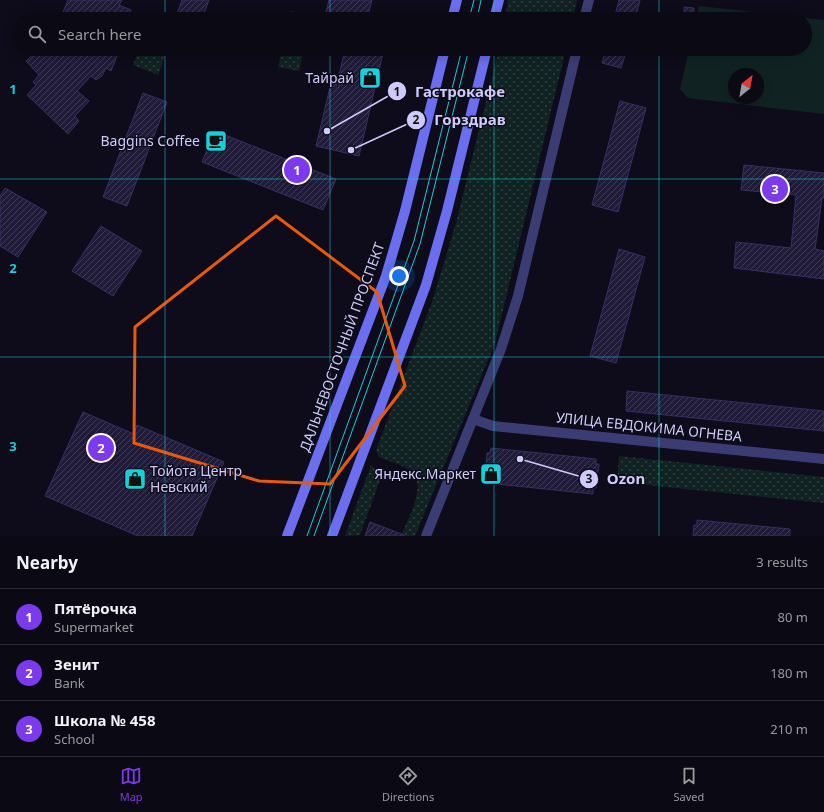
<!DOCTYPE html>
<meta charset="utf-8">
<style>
body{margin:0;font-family:"Noto Sans",sans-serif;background:#13121d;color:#f1f3f6}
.compass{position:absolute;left:728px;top:68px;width:36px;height:36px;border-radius:50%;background:#0a0914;box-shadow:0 2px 10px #0003;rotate:31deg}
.you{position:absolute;left:399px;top:276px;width:14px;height:14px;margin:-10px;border:3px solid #fff;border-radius:50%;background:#1a73e8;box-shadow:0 0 0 6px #1a73e833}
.badge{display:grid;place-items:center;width:26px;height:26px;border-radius:50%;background:#7c3aed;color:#fff;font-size:13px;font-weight:700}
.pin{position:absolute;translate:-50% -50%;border:2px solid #fff;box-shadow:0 1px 4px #0006}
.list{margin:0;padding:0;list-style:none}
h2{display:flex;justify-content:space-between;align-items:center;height:52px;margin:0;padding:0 16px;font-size:17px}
h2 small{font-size:13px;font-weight:400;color:#999aa0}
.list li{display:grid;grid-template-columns:26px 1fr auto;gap:12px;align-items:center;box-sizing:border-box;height:56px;padding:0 16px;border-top:1px solid #2a2a34}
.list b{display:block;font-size:15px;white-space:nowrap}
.list p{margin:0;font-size:13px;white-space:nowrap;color:#999aa0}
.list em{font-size:13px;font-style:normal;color:#999aa0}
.icon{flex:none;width:22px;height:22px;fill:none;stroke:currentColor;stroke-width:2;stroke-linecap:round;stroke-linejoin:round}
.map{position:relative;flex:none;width:824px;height:536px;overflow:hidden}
.search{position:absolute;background:#0a0914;box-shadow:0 2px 10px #0003;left:12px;right:12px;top:12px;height:44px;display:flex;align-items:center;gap:10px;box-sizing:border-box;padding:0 14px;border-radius:22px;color:#999aa0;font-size:15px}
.sheet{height:220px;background:#0a0914}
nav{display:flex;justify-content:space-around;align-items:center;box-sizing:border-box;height:56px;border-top:1px solid #2a2a34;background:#0a0914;font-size:11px;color:#999aa0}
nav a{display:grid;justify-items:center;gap:2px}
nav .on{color:#7c3aed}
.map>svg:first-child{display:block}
.grass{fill:url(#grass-dots)}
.pitch{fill:#102322;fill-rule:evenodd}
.building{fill:url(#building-hatch);stroke:#372f62}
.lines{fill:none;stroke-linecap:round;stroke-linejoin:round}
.minor{stroke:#3c3c74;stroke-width:10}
.secondary{stroke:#6c6ef0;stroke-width:10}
.tram{stroke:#17ceda;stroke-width:1}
.marked{fill:none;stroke:#e8590c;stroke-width:3;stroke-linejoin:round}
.grid{fill:none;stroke:#17ceda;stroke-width:1;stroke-opacity:0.55}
.labels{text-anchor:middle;stroke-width:3;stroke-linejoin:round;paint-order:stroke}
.poi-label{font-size:14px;fill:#cecbfa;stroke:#0e0c1a;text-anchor:end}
.street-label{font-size:14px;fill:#cecbfa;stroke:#0e0c1a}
.grid-label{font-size:13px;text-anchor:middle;font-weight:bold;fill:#17ceda;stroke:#0e0c1a;stroke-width:3;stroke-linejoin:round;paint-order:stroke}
.leader{fill:none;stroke:#cecbfa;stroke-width:1.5}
.callout-dot{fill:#cecbfa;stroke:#0e0c1a;stroke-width:1.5}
.mark-label{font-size:12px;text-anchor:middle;font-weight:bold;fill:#111}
.callout-label{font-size:15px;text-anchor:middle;font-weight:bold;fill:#cecbfa;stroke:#0e0c1a;stroke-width:3;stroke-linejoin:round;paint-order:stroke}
</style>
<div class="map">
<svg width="824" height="536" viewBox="0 0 824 536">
<defs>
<pattern id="grass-dots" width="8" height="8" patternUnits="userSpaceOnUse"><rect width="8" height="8" fill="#102322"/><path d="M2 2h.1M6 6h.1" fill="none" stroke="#324243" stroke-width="1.8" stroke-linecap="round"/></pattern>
<pattern id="building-hatch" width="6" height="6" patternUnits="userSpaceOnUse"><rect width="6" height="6" fill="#201b39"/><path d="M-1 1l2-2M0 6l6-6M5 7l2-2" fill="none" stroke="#3f3b57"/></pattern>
</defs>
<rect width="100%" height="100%" fill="#0e0c1a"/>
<g class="grass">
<polygon points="508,0 577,0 573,19 505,19"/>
<polygon points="291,11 312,15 311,19 289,19"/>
<polygon points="139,49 168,49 158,75 133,65"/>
<polygon points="282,49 304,49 299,71 278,67"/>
<path d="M 499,49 L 566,49 L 495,343 L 415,536 L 401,536 C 408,518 430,481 408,469 C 399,464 388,461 379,457 L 376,450 L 433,299 L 456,223 Z"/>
<polygon points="619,456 824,477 824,503 617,482"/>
<polygon points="371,465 380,473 380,480 360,535 345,536"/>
</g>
<path class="pitch" d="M 699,6 L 824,20 L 824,114 L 688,98 L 680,89 L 689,49 L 805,49 L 805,19 L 696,19 ZM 734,74 L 758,74 L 758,98 L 734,98 Z"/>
<g class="building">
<polygon points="68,0 122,0 119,5 131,10 127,19 60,19"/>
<polygon points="182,0 209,0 202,19 175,19"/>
<polygon points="329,0 372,0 367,19 324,19"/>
<polygon points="619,0 640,0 635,19 614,19"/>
<polygon points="684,7 694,8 694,18 684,17"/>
<polygon points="39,49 114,49 113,52 118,54 111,71 106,68 102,76 96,80 91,76 77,91 89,101 75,116 79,121 68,134 27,95 36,85 33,82 39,75 26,61"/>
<polygon points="345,49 384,49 359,156 316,146 331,83 337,84"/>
<polygon points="606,49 627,49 621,68 602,63"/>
<polygon points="143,93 167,102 127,206 103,197"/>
<polygon points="620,101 646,108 618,212 592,205"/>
<polygon points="215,131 336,179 323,210 202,162"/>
<polygon points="744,165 824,173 824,198 822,198 815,249 824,251 824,279 734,268 736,242 791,248 796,195 741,190"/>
<polygon points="5,188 47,212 18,257 0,246 0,196"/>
<polygon points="101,226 142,251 113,296 72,271"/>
<polygon points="619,249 645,257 616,363 590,356"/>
<polygon points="627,391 824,411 824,431 626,411"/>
<polygon points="83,412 134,434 137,425 224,462 192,536 138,536 45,496"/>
<polygon points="491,448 596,459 596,464 599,464 596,488 593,488 593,494 487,483 488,477 485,477 487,453 490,453"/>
<polygon points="697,520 790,529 790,536 693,536 694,525 697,525"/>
<polygon points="370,522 404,535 404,536 365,536"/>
</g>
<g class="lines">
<g class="minor">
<polyline points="584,19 589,0"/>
<polyline points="473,419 493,426 824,459"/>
<polyline points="426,536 501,349 518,296 577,49"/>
</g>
<g class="secondary">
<polyline points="452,19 457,0"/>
<polyline points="494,19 499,0"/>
<polyline points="287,536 386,276 405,211 445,49"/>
<polyline points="332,536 426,285 447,211 487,49"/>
</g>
<g class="tram">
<polyline points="469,19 474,0"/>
<polyline points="477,19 481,0"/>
<polyline points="307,536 414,241 462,49"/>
<polyline points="314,536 420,244 469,49"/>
</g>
</g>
<path class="marked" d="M 276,216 L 377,292 L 405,386 L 330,484 L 259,481 L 134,443 L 135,327 Z"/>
<path class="grid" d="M 165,0 L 165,19M 330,0 L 330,19M 494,0 L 494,19M 659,0 L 659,19M 165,49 L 165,536M 330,49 L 330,536M 494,49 L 494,536M 659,49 L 659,536M 0,179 L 824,179M 0,357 L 824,357"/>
<defs>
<g id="shop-square" transform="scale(1.15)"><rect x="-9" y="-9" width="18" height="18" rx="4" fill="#17ceda" stroke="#0e0c1a"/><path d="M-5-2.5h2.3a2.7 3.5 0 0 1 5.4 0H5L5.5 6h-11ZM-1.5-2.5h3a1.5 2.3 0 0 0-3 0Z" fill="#111"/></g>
<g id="cafe-square" transform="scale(1.15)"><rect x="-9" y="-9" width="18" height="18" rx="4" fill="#17ceda" stroke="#0e0c1a"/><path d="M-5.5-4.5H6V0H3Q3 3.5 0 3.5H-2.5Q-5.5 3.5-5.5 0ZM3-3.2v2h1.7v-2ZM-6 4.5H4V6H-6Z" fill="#111"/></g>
</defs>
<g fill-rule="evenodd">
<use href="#shop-square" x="370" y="78"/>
<use href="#cafe-square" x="216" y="141"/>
<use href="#shop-square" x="491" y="474"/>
<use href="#shop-square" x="135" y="479"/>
</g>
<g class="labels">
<g class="poi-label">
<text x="354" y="83">Тайрай</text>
<text x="200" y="146">Baggins Coffee</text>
<text x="150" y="476" text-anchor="start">Тойота Центр<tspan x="150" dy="16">Невский</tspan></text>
<text x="476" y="479">Яндекс.Маркет</text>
</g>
<g class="street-label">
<text transform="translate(342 347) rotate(-70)" y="5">ДАЛЬНЕВОСТОЧНЫЙ ПРОСПЕКТ</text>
<text transform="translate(649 427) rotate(6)" y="5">УЛИЦА ЕВДОКИМА ОГНЕВА</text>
</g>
</g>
<g class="grid-label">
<text x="13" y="94">1</text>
<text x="13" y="273">2</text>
<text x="13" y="451">3</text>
</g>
<path class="leader" d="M327 131L397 91M351 150L416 120M520 459L589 479"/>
<g class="callout-dot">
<circle cx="327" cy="131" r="4"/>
<circle cx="351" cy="150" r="4"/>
<circle cx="520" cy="459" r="4"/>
<circle cx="397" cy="91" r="10"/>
<circle cx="416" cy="120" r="10"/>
<circle cx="589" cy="479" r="10"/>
</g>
<g class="mark-label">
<text x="397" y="96">1</text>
<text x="416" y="124">2</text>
<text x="589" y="483">3</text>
</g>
<g class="callout-label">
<text x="460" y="97">Гастрокафе</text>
<text x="470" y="125">Горздрав</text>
<text x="626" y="484">Ozon</text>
</g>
</svg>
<svg class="compass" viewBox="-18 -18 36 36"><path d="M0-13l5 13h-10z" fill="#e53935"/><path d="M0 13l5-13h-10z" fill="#999aa0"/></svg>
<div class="you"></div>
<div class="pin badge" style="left:297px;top:170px">1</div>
<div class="pin badge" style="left:101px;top:448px">2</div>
<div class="pin badge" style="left:775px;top:189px">3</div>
<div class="search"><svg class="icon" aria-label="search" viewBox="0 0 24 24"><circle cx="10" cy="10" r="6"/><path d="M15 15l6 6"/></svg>Search here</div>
</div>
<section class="sheet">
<h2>Nearby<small>3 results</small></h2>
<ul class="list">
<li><span class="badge">1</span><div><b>Пятёрочка</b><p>Supermarket</p></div><em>80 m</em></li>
<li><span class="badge">2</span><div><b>Зенит</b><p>Bank</p></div><em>180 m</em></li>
<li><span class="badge">3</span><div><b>Школа № 458</b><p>School</p></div><em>210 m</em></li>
</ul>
</section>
<nav>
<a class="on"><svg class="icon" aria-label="map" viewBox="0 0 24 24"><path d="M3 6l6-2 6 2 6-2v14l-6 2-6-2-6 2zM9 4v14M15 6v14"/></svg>Map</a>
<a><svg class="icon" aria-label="directions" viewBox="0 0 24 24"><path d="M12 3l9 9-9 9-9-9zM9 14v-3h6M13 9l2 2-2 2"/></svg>Directions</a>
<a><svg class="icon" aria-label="saved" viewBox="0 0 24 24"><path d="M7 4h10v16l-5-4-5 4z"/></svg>Saved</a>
</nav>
